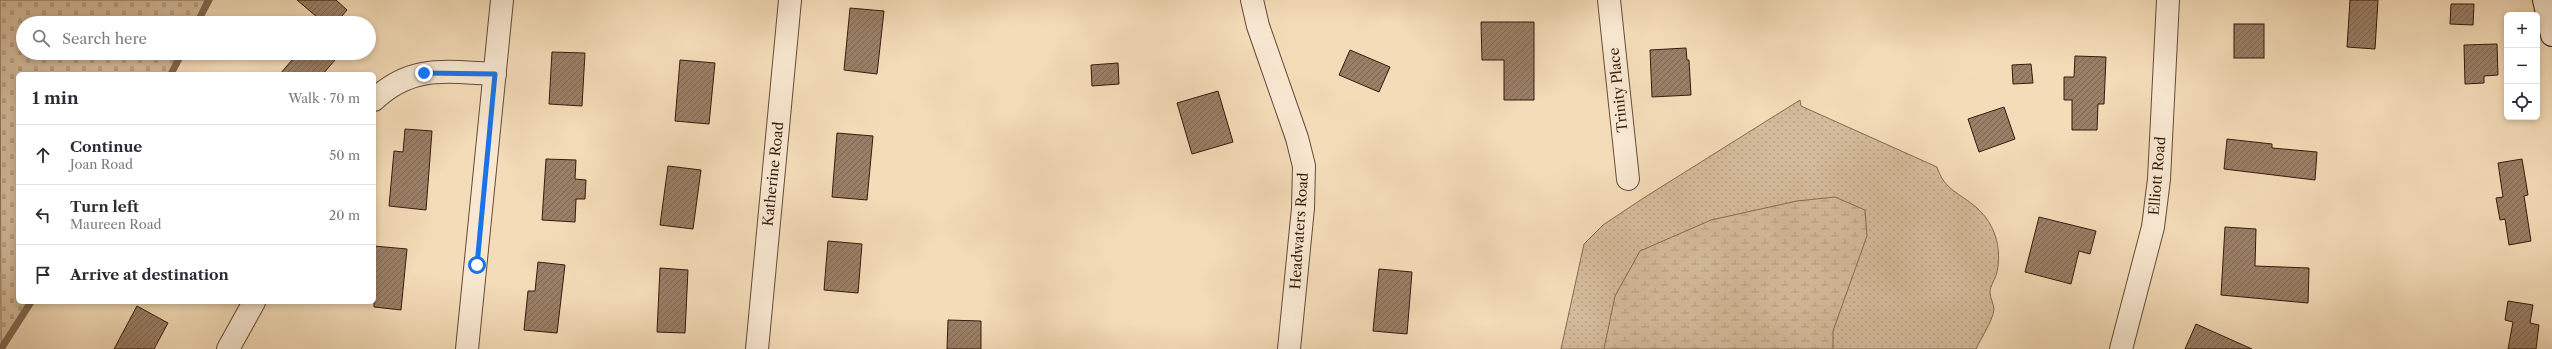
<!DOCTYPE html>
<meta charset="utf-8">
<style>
body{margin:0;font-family:"Libre Caslon Text",serif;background:#f7f7f7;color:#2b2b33}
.controls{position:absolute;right:12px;top:12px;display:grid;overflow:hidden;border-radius:6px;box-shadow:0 2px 6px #0003}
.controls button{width:36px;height:36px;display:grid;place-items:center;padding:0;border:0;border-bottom:1px solid #e1e1e2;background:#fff;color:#2b2b33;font:20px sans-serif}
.stop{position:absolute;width:12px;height:12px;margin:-9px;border:3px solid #1a73e8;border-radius:50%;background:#fff}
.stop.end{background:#1a73e8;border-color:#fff;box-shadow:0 1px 4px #0008}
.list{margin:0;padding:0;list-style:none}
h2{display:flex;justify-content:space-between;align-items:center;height:52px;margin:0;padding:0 16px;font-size:17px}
h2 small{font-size:13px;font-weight:400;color:#7c7c81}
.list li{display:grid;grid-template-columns:26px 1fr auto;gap:12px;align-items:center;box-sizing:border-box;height:60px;padding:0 16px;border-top:1px solid #e1e1e2}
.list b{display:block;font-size:15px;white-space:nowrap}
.list p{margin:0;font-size:13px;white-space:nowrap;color:#7c7c81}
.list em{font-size:13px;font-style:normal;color:#7c7c81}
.icon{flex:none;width:22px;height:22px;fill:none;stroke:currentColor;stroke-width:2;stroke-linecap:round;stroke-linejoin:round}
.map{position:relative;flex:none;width:2552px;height:349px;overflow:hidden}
.search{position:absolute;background:#fff;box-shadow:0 2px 6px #0003;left:16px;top:16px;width:360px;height:44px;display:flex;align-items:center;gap:10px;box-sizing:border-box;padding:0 14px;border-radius:22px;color:#7c7c81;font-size:15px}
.panel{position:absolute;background:#fff;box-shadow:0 2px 6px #0003;left:16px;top:72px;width:360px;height:232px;border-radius:6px}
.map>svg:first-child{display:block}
.green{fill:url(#green-dots);stroke:#856a54}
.wetland{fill:url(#wetland-marsh);stroke:#856a54}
.cemetery{fill:url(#cemetery-stones);stroke:#856a54}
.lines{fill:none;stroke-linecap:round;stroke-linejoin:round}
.stream{stroke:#816751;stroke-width:7}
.building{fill:url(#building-hatch);stroke:#361a0d}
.street-casing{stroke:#664a38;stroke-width:24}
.secondary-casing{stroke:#361a0d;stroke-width:24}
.street{stroke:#f8e8d1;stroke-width:22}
.secondary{stroke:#f8e8d1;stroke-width:22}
.route{stroke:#1a73e8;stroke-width:5}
.labels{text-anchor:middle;stroke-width:3.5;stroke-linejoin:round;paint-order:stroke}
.street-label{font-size:14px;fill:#361a0d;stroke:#f8e8d1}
</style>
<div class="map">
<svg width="2552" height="349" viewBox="0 0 2552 349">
<defs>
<pattern id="green-dots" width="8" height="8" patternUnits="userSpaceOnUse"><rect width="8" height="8" fill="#d4bb9b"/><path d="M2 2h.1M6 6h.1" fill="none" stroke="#b7a084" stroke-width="1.8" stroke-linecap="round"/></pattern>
<pattern id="wetland-marsh" width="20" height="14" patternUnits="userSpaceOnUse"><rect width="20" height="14" fill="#d4bb9b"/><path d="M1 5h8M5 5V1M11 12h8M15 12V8" fill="none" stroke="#b7a084"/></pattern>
<pattern id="cemetery-stones" width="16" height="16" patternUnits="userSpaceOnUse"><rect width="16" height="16" fill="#d4bb9b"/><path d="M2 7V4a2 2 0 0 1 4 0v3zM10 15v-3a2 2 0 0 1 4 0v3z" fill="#b7a084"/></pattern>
<pattern id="building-hatch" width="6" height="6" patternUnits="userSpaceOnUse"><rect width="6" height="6" fill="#997f66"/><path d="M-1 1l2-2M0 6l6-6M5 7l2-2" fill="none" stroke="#7e6752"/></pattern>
</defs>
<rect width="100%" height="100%" fill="#f4dcb8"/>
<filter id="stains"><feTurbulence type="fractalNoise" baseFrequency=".005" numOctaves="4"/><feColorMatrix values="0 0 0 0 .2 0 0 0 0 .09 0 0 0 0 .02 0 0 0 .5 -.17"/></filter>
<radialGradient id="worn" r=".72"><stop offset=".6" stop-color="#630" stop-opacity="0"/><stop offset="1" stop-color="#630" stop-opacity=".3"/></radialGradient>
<path class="green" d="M 1800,100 L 1801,106 L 1937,167 C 1944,190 1960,193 1977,208 C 1995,224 2002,248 1997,272 C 1996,278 1990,286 1990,292 C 1990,298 1994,304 1994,310 C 1992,322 1981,338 1976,349 L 1561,349 L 1584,244 L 1603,225 L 1642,199 Z"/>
<polygon class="wetland" points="1835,197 1865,210 1867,236 1833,331 1833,349 1604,349 1615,296 1640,251 1711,220 1797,201"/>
<polygon class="cemetery" points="0,0 205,0 195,23 23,23 23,53 180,53 170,74 18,74 18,302 31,302 1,349"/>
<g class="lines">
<g class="stream">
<polyline points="197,23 209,0"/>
<polyline points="171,74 182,53"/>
<polyline points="1,349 31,302"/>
</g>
</g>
<g class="building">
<polygon points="297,0 336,0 347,10 336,23 324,23"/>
<polygon points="2350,0 2378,0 2375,49 2347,47"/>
<polygon points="2451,4 2474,4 2473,25 2450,24"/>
<polygon points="850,8 884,11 877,74 844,70"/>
<polygon points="1481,22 1534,22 1534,100 1504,100 1504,60 1482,60"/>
<rect x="2234" y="24" width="30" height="34"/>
<polygon points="2497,44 2498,75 2484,76 2484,83 2465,84 2464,45"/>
<polygon points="1686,48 1687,60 1689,60 1691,95 1652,97 1650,50"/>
<polygon points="1350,50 1390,67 1379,92 1339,75"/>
<polygon points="552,52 585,53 582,106 549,104"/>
<polygon points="298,53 341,53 323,74 280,74"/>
<polygon points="2075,56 2106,57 2104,104 2098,104 2097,130 2072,130 2072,100 2064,100 2064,77 2074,77"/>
<polygon points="680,60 715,63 709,124 675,121"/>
<polygon points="1118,63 1119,84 1092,86 1091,65"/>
<polygon points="2031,64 2033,83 2013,84 2012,65"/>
<polygon points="1218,91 1233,142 1192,154 1177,103"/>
<polygon points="2004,107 2015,139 1979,152 1968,119"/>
<polygon points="405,129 432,131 426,210 389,206 394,151 403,152"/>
<polygon points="837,133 873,136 867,200 832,197"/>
<polygon points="2227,139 2272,144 2272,148 2317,152 2315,180 2224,169"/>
<polygon points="546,159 576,160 575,179 586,180 585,199 576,199 575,222 542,220"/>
<polygon points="2522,159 2528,195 2524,196 2531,241 2509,245 2505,219 2500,220 2496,198 2503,197 2498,163"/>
<polygon points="668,166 701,170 693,229 660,225"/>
<polygon points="2039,217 2096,231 2090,254 2079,251 2071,284 2025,272"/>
<polygon points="2225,227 2256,229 2255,266 2309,268 2308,303 2221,295"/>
<polygon points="828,241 862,244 858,293 824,290"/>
<polygon points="374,246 407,249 401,310 374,307"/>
<polygon points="538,262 565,265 557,333 524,330 528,291 535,291"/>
<polygon points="660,268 688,270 685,333 657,332"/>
<polygon points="1379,269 1412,272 1407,334 1373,331"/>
<polygon points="2508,301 2533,305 2530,323 2539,325 2536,349 2508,349 2513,322 2505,320"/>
<polygon points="137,306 168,323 154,349 114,349"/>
<polygon points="948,320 981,321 981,349 947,349"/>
<polygon points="2196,324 2252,349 2185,349"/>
</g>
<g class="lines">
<g class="street-casing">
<g id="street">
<polyline points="1252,0 1258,26 1297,138 1304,166 1303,208 1289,349"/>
<polyline points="1609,0 1628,179"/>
<path d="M 374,100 C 412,64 447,72 495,74"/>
<polyline points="228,349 254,302"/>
<polyline points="467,349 502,0"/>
<polyline points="757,349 790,0"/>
<polyline points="2121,349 2153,227 2159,179 2168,0"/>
</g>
</g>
<g class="secondary-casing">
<polyline id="secondary" points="2544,0 2552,35"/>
</g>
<use href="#street" class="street"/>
<use href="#secondary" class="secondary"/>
</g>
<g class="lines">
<polyline class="route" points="424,73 495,74 477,265"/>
</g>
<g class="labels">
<g class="street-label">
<text transform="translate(1618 90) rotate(-96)" y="5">Trinity Place</text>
<text transform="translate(773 174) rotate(-84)" y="5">Katherine Road</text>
<text transform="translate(2157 176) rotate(-85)" y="5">Elliott Road</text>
<text transform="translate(1299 231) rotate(-86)" y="5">Headwaters Road</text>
</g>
</g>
<rect width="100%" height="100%" filter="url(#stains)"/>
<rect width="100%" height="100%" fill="url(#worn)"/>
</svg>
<div class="controls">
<button>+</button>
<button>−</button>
<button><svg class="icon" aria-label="locate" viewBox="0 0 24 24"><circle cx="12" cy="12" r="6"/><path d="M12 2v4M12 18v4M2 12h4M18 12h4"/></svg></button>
</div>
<div class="stop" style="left:477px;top:265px"></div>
<div class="stop end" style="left:424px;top:73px"></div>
<div class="search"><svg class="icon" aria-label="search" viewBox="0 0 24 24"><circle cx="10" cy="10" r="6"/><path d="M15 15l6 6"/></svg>Search here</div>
<section class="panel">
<h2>1 min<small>Walk · 70 m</small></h2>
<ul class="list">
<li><svg class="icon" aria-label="ahead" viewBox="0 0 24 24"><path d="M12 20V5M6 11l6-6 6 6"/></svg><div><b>Continue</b><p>Joan Road</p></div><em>50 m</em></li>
<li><svg class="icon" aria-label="left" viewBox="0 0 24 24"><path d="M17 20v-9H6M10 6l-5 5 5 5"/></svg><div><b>Turn left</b><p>Maureen Road</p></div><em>20 m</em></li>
<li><svg class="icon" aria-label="arrive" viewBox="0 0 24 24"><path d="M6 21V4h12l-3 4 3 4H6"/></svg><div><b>Arrive at destination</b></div></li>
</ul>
</section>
</div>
